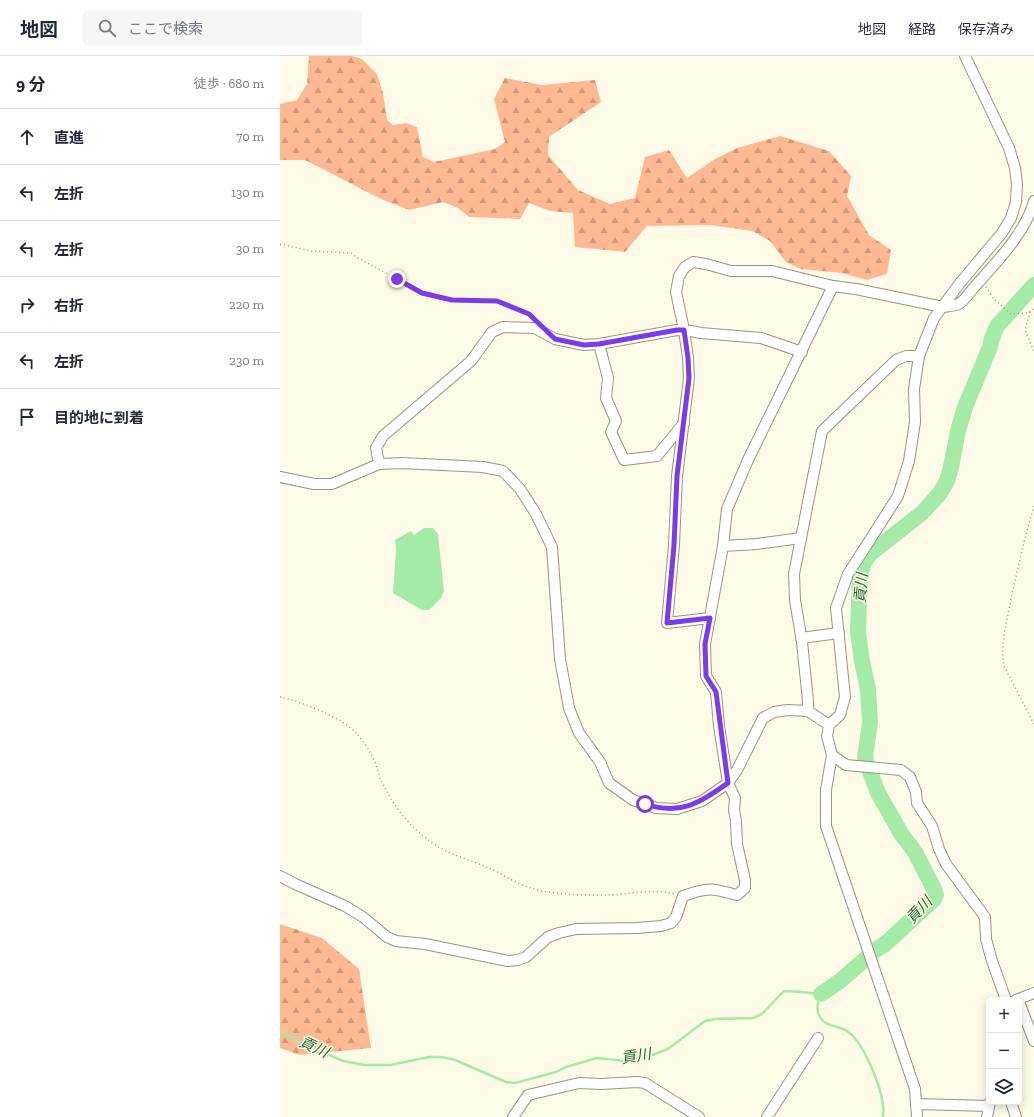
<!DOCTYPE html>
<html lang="ja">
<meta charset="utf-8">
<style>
body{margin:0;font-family:"Zilla Slab","Noto Sans JP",serif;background:#f6f6f7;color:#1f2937}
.controls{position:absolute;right:12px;bottom:12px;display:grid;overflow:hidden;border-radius:6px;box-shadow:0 2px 10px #0003}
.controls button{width:36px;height:36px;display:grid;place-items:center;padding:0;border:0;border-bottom:1px solid #e0e1e3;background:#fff;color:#1f2937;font:20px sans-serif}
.stop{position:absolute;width:12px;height:12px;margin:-9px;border:3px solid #7c3aed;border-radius:50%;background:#fff}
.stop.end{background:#7c3aed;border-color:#fff;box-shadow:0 1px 4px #0008}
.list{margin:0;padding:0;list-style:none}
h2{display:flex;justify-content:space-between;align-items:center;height:52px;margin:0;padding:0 16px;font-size:17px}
h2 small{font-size:13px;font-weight:400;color:#747a83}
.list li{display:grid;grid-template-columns:26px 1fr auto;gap:12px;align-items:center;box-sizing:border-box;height:56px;padding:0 16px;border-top:1px solid #e0e1e3}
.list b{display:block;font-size:15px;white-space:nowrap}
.list em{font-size:13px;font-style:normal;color:#747a83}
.icon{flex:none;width:22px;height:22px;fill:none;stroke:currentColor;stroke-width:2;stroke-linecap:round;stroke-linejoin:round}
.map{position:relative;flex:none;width:754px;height:1061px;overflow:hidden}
header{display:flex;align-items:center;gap:24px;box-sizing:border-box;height:56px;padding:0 20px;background:#fff;border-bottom:1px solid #e0e1e3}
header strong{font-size:19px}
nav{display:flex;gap:22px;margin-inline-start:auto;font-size:14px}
.search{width:280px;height:36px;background:#f6f6f7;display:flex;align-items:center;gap:10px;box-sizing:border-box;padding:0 14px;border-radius:6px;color:#747a83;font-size:15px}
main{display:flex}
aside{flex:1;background:#fff}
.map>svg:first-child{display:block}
.forest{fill:url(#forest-firs)}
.water{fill:#a3eba7}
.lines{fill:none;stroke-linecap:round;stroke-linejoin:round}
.stream{stroke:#a3eba7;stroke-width:2.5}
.river{stroke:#a3eba7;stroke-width:16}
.minor-casing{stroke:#989483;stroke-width:12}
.path{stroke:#9a988b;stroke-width:1.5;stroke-dasharray:1 3;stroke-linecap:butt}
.minor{stroke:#fff;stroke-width:10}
.route{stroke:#7c3aed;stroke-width:5}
.labels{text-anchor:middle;stroke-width:3;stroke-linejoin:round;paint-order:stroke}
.water-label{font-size:15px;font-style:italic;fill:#1c6528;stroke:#fefae8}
</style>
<header>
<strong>地図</strong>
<div class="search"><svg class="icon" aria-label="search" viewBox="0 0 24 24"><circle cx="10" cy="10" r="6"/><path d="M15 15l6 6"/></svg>ここで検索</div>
<nav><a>地図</a><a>経路</a><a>保存済み</a></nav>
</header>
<main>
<aside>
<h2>9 分<small>徒歩 · 680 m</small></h2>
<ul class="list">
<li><svg class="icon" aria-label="ahead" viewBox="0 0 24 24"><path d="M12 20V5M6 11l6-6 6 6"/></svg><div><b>直進</b></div><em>70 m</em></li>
<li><svg class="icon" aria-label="left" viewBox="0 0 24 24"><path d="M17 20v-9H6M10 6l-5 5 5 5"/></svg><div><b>左折</b></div><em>130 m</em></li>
<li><svg class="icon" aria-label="left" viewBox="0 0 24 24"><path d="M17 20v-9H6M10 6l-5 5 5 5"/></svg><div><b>左折</b></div><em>30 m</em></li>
<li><svg class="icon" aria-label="right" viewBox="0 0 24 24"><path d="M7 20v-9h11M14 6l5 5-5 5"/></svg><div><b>右折</b></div><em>220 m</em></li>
<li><svg class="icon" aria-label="left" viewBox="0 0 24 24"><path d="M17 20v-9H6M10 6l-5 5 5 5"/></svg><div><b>左折</b></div><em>230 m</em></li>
<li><svg class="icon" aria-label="arrive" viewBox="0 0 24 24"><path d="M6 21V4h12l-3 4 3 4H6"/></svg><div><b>目的地に到着</b></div></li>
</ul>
</aside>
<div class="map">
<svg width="754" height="1061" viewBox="0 0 754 1061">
<defs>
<pattern id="forest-firs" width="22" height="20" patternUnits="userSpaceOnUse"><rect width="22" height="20" fill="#feb993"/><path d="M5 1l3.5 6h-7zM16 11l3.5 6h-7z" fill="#cf9879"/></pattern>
</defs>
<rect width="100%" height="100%" fill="#fefae8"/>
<g class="forest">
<polygon points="29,0 72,0 82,3 97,18 103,37 107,64 113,69 126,67 137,71 143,101 154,106 215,93 225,86 214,43 225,22 262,29 315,24 321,46 269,81 268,99 298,134 330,148 355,142 365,101 389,94 407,122 435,103 457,92 500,80 549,95 571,120 567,140 589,179 611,194 607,218 587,224 562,217 521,213 506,206 490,185 472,175 430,169 367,170 345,196 295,191 293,157 270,155 249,147 240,163 189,161 178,152 163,146 129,154 101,143 25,104 0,104 0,48 17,44 27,28"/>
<polygon points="0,868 42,882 79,913 91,992 19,999 0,992"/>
</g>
<polygon class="water" points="144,472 153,472 158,478 164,535 161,542 149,554 142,554 113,537 116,494 115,484 131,475 134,479"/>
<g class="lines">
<path class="stream" d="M 0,975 L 26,989 L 63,1005 L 85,1009 L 110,1009 L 149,1001 L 161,1001 L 175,1004 L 226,1026 L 235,1027 L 276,1016 L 286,1011 L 317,1002 L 345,1005 L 367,1001 L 388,993 L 425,965 L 435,963 L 473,962 L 482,958 L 504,935 C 517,935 528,937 541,938 C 538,945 535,954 540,961 C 545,971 558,969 567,975 C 583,985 601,1030 603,1049 C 604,1053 603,1057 603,1061"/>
<polyline class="river" points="541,938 560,925 598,892 604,889 654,843 656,839 654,833 635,796 622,779 598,737 585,702 590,666 588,633 582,605 578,576 580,520 584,506 591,497 642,457 660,437 667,425 671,411 678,375 685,351 710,291 712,282 717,270 754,229"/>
<g class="minor-casing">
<g id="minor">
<polyline points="319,288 328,322 326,342 336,365 331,376 344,404 377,400 404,367"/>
<polyline points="99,408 96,392 103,380 191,305 212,276 223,271 255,272 275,283 304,289 319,288 397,274 411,275 421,277 481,282 522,296"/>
<polyline points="0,421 34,428 52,428 99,408 122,407 203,411 223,415 240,433 256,458 272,491 280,603 289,652 299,677 320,706 329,727 353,744 376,752 397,753 422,745 448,727 457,714 483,662 494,656 508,654 528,655 549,669 547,680 552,699 546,734 546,770 635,1033 637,1061"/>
<polyline points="443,490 477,488 521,482"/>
<path d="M 430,562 L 387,567 L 394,489 L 397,420 L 409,322 L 408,302 L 404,274 L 396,236 L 399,220 L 405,211 L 413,206 L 426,208 L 451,215 L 492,215 L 553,230 L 576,233 L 663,251 C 668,250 674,250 679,248 C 686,243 692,233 698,227 C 719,203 745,177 754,145"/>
<polyline points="521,582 559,577"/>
<polyline points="528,655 528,645 522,586 515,544 514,518 542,375 616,304 626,300 639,300"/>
<polyline points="549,669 560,659 565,641 556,552 568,518 618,440 629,405 635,366 634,333 639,300 654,262 680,227 722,177 731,162 736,146 737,128 735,112 729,92 685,0"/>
<polyline points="552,699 566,709 621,714 630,721 636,736 637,747 652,770 659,793 666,808 705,861 706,883 712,905 726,944"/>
<path d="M 0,820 L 15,828 L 65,850 L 83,861 L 107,881 L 116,885 L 145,888 L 228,905 L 238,904 L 246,901 L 268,881 L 279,877 L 296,873 L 357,872 L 381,870 L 391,867 L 396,861 L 403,840 C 428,831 432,832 457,839 L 465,832 L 465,824 L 457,788 L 456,765 L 454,754 L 455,742 L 448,727 L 439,670 L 436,636 L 426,620 L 425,588 L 443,490 L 447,453 L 468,404 L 553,230"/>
<polyline points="736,944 754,937"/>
<polyline points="739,946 754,985"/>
<polyline points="731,1046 736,1061"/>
<polyline points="636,1048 709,1050"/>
<polyline points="233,1061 248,1039 299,1027 321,1028 357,1026 365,1027 419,1061"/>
<polyline points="487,1061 538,982"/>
<polyline points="707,1061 710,1046"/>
</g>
</g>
<g class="path">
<polyline points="0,188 31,195 71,197 73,199 142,237 172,244 217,245 249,258 253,262"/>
<polyline points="706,231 713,242 731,258 747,257 754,253"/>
<polyline points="750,256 745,274 754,295"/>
<path d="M 754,450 C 745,480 738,511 731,543 C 727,565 720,588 724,610 L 754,668"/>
<path d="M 0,641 C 22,646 64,662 78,679 C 84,686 90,695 94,704 C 98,713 99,722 104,730 C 116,754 133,775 157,790 C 169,798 190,804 204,810 C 217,815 229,823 242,829 C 267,839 298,839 325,839 C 346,839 375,832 394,838"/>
</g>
<use href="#minor" class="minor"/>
</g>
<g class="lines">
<path class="route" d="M 117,223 L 142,237 L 172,244 L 217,245 L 249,258 L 275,283 L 304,289 L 319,288 L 397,274 L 404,274 L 408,302 L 409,322 L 397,420 L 394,489 L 387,567 L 430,562 L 425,588 L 426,620 L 436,636 L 448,727 C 419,747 401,760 365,748"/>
</g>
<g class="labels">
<g class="water-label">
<text transform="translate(581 532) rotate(-85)" y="5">貢川</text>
<text transform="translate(639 854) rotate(-47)" y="5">貢川</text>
<text transform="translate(34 991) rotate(25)" y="5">貢川</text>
<text transform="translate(356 1000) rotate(-9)" y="5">貢川</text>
</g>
</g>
</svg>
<div class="controls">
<button>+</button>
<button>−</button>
<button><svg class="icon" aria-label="layers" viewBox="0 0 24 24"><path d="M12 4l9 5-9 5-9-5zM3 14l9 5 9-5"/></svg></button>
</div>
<div class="stop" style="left:365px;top:748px"></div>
<div class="stop end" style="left:117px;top:223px"></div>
</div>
</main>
